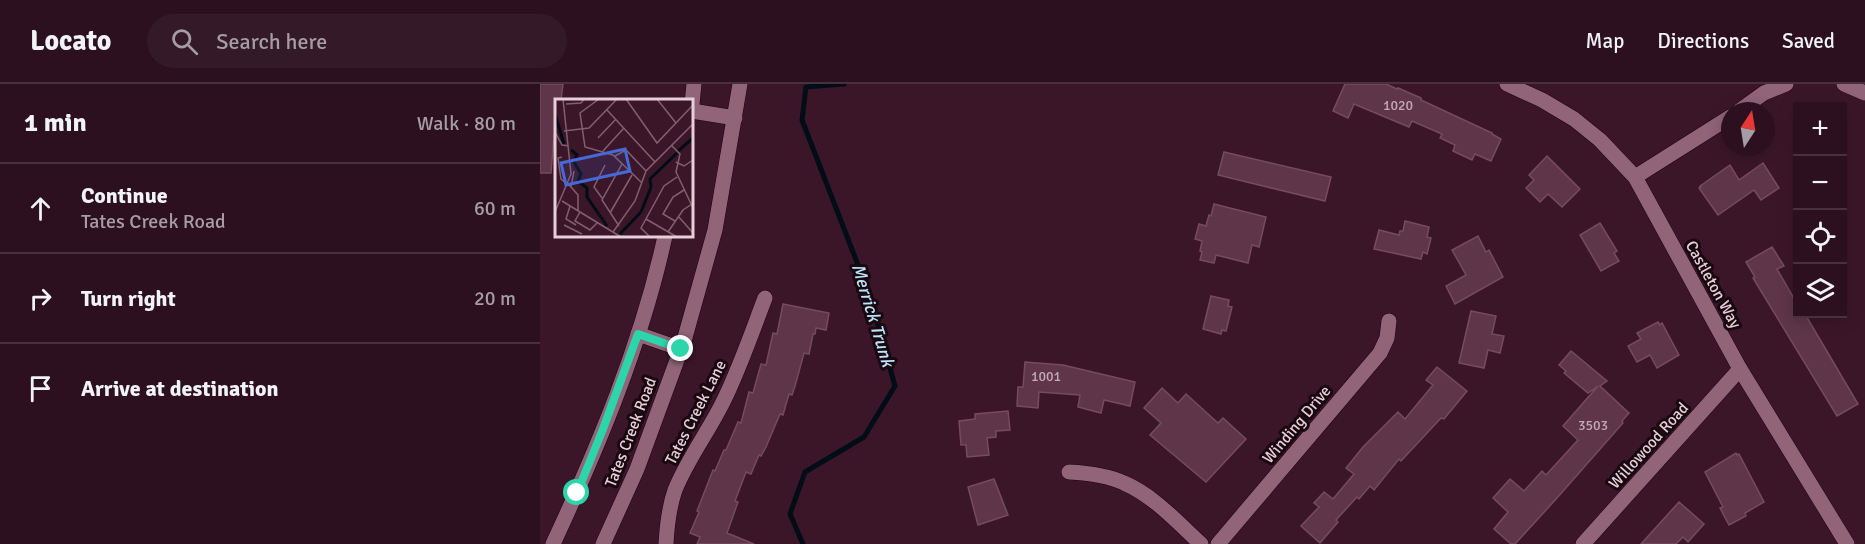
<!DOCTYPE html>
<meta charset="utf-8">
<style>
body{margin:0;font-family:Signika,sans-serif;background:#341928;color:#f1f3f6}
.controls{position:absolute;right:18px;top:18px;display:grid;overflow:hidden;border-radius:0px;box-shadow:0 3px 15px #0003}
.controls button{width:54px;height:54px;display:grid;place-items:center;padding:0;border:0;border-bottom:2px solid #48303d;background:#2c101f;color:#f1f3f6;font:30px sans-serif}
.compass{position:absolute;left:1181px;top:18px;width:54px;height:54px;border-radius:50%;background:#2c101f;box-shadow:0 3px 15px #0003;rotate:12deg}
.stop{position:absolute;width:18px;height:18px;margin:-14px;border:4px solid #2dd5ab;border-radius:50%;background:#fff}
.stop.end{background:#2dd5ab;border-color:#fff;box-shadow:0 2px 6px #0008}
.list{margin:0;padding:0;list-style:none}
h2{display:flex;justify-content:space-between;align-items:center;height:78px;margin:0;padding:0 24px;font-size:26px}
h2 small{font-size:20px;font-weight:400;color:#a69da4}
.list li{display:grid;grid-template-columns:39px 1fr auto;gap:18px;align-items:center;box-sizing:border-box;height:90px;padding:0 24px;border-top:2px solid #48303d}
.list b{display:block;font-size:22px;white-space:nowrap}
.list p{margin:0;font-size:20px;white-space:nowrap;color:#a69da4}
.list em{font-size:20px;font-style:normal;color:#a69da4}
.icon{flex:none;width:33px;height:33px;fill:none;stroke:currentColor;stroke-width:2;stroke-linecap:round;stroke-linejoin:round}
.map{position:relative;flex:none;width:1325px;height:460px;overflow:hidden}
header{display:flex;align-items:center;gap:36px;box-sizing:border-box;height:84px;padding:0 30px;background:#2c101f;border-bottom:2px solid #48303d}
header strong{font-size:28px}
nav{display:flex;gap:33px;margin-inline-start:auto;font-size:21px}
.search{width:420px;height:54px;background:#341928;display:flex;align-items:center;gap:15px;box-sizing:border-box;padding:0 21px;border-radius:33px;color:#a69da4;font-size:22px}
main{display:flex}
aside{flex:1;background:#2c101f}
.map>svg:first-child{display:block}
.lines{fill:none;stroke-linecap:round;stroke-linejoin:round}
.stream{stroke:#000d17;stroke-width:5}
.building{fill:#5f3649;stroke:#764b5e;stroke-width:1.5}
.minor-casing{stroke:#200111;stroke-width:16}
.secondary-casing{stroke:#200111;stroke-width:16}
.minor{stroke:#916478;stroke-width:15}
.secondary{stroke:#916478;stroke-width:15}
.route{stroke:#2dd5ab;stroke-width:8}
.labels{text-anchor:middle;stroke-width:6;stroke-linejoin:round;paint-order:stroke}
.number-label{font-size:14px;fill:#c6a8b5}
.street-label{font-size:16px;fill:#e8ced9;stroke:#180810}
.water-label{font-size:18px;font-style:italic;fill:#bde5fa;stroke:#180810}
.inset-river{fill:none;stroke:#000d17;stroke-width:3}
.inset-road{fill:none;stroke:#80606f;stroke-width:1.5}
.view{fill:#4668d8;fill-opacity:0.15;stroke:#4668d8;stroke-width:3}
.inset-edge{fill:none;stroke:#e8ced9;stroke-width:3}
</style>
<header>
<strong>Locato</strong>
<div class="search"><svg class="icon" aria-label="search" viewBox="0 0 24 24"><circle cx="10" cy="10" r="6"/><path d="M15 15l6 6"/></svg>Search here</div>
<nav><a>Map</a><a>Directions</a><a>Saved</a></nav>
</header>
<main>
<aside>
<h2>1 min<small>Walk · 80 m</small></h2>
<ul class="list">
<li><svg class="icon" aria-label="ahead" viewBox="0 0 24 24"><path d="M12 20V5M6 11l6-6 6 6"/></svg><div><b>Continue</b><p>Tates Creek Road</p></div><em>60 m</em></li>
<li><svg class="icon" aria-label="right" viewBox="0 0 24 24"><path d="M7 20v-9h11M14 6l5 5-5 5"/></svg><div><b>Turn right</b></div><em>20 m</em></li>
<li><svg class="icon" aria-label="arrive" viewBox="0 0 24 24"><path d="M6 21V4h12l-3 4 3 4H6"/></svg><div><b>Arrive at destination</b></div></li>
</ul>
</aside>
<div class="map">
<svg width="1325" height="460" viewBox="0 0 1325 460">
<rect width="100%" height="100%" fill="#3b1629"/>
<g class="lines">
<polyline class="stream" points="263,460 250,430 265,388 324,353 355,302 330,212 262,36 266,3 304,0"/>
</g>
<g class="building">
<polygon points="0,0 23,0 21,16 16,16 16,51 14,51 11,89 0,89"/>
<polygon points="805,0 846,0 857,5 858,4 881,14 881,16 952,49 952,50 961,55 951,77 935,70 932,76 913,67 915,61 900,54 902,50 872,37 869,43 814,20 808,34 793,27"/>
<polygon points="684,68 791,93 785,117 678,91"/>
<polygon points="1007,72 1040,105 1022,123 1008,110 1000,118 986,104 994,96 989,91"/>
<polygon points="1223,79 1239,104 1221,116 1214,106 1178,131 1159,104 1161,103 1160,102 1190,81 1199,96"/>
<polygon points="674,120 726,133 719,163 712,161 708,179 676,171 674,179 660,176 662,168 660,167 662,157 655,155 659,140 666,142 669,131 671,132"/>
<polygon points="865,137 889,143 887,153 891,154 887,170 883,168 881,175 834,165 839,146 859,151 860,147 863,147"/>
<polygon points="1060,139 1077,167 1074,169 1079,177 1061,187 1040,151"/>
<polygon points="938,152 946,168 949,166 963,193 915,220 906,202 926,191 912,166"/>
<polygon points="1232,163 1244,182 1237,185 1257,220 1257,230 1265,230 1318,320 1297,332 1213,194 1215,193 1206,178"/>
<polygon points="671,212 689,216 688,222 692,223 686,247 682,246 681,250 663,245"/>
<polygon points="243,220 289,229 286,246 276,244 275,250 273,250 269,270 264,269 255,302 252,311 249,310 243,331 240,330 226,363 221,372 219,371 211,390 206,388 195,417 198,418 187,449 214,460 157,460 160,453 150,449 159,428 157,427 173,386 175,387 184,366 186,366 198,338 201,339 209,308 213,309 221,280 226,281 233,249 237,250"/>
<polygon points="931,227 956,232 952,250 964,252 960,269 948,266 944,284 919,279"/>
<polygon points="1118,238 1120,241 1122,239 1139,271 1117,284 1110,271 1097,278 1088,262 1101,255 1097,249"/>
<polygon points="1031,267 1067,297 1060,302 1089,329 1082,337 1083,339 1017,414 975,460 971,460 954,445 968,428 953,414 970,395 984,407 1002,387 1006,391 1038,356 1023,342 1058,302 1048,309 1024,289 1026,287 1019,281"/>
<polygon points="485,278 523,281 595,298 590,322 564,316 561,329 538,323 540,311 499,308 498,324 477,322 478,303 483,303"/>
<polygon points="897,283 927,307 904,335 901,334 861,377 859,375 834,406 830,402 819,415 817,413 796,436 798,438 780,459 761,442 779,423 774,419 784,408 793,415 814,390 806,384 823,363 858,328 865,335 893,301 886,296"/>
<polygon points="622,304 638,319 646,310 678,339 683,334 706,355 666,398 610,351 621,339 604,324"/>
<polygon points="468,327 470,346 456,347 456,353 447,354 449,371 427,373 426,361 421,361 419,337 435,335 435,330"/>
<polygon points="1196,369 1197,371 1199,370 1224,418 1205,429 1206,432 1189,441 1180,424 1183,423 1165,388"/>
<polygon points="454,395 468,431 438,441 428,403"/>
<polygon points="1139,418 1164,440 1148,458 1143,453 1136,460 1101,460"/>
</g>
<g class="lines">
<g class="minor-casing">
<g id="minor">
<polyline points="967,0 1002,16 1034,35 1060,56 1095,93 1200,285 1307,460"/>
<polyline points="1304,0 1325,9"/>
<polyline points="1199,27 1224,9 1246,0"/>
<polyline points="1095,93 1190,33"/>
<path d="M 529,388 C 548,389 567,391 584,399 C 614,412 637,438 661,460"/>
<path d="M 126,460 C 127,442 129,423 135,406 C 148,374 169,347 184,316 C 200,283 212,248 225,214"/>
<polyline points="678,460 840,269 847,254 849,237"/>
<polyline points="1043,460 1200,285"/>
</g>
</g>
<g class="secondary-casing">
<g id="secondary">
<polyline points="152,20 154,0"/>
<polyline points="152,27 195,34"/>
<polyline points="98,250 141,265"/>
<path d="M 13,460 C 59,361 102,258 125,152"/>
<polyline points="63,460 97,385 144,257 175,146 200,0"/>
</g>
</g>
<use href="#minor" class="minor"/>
<use href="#secondary" class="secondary"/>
</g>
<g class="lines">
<polyline class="route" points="37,409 63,345 98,250 141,265"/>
</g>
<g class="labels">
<g class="number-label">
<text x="858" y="26">1020</text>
<text x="506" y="297">1001</text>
<text x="1053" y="346">3503</text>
</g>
<g class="street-label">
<text transform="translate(1174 200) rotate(61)" y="6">Castleton Way</text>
<text transform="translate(155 328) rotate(-63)" y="6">Tates Creek Lane</text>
<text transform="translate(756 340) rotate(-50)" y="6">Winding Drive</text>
<text transform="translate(90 348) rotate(-69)" y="6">Tates Creek Road</text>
<text transform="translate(1108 361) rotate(-48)" y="6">Willowood Road</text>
</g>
<g class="water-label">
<text transform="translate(333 231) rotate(73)" y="6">Merrick Trunk</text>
</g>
</g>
<g transform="translate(15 15)">
<rect width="138" height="138" fill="#3b1629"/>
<path class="inset-river" d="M 0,15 L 9,45M 16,51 L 22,56 L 19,63 L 26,75 L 23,82 L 32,89 L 32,98 L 52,127M 123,52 L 138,39M 65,135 L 86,113 L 96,88 L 95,80 L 122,54"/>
<path class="inset-road" d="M 44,0 L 25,14 L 30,48 L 58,56 L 86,83M 71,0 L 102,44 L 138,6M 102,0 L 121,24M 11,5 L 26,4 L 29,0M 52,11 L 100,63M 9,32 L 34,29 L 62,0M 0,33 L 7,46 L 14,47M 43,39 L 61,20M 117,47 L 125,55 L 121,73 L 138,109M 48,52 L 69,29M 60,57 L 71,51 L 91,72M 7,58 L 3,59 L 6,80 L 16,88 L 19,72M 121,63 L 129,67 L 138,61M 16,88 L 23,96 L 23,112M 47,99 L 39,88 L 50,66M 7,102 L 66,138M 15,107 L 11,120 L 21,126M 0,113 L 16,75 L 8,0M 25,113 L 20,122 L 35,131 L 42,124M 55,114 L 77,76M 123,117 L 138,134M 91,120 L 122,138M 120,122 L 108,115 L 118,98 L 129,91M 9,126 L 27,135M 64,127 L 47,101 L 67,65M 58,133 L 80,102 L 91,72 L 138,25M 113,133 L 128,111 L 137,105M 95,138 L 86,129 L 109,87 L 122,78"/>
<path class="view" d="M 70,50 L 75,72 L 11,86 L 6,64 Z"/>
<rect width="138" height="138" class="inset-edge"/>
</g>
</svg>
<div class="controls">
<button>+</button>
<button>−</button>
<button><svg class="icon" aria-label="locate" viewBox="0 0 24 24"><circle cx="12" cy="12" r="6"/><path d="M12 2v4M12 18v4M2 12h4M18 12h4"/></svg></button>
<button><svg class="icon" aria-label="layers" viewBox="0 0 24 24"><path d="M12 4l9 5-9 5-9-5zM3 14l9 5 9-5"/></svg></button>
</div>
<svg class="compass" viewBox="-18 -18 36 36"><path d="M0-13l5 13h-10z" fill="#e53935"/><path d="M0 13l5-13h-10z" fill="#a69da4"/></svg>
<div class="stop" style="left:37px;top:409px"></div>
<div class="stop end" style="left:141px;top:265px"></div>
</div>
</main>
